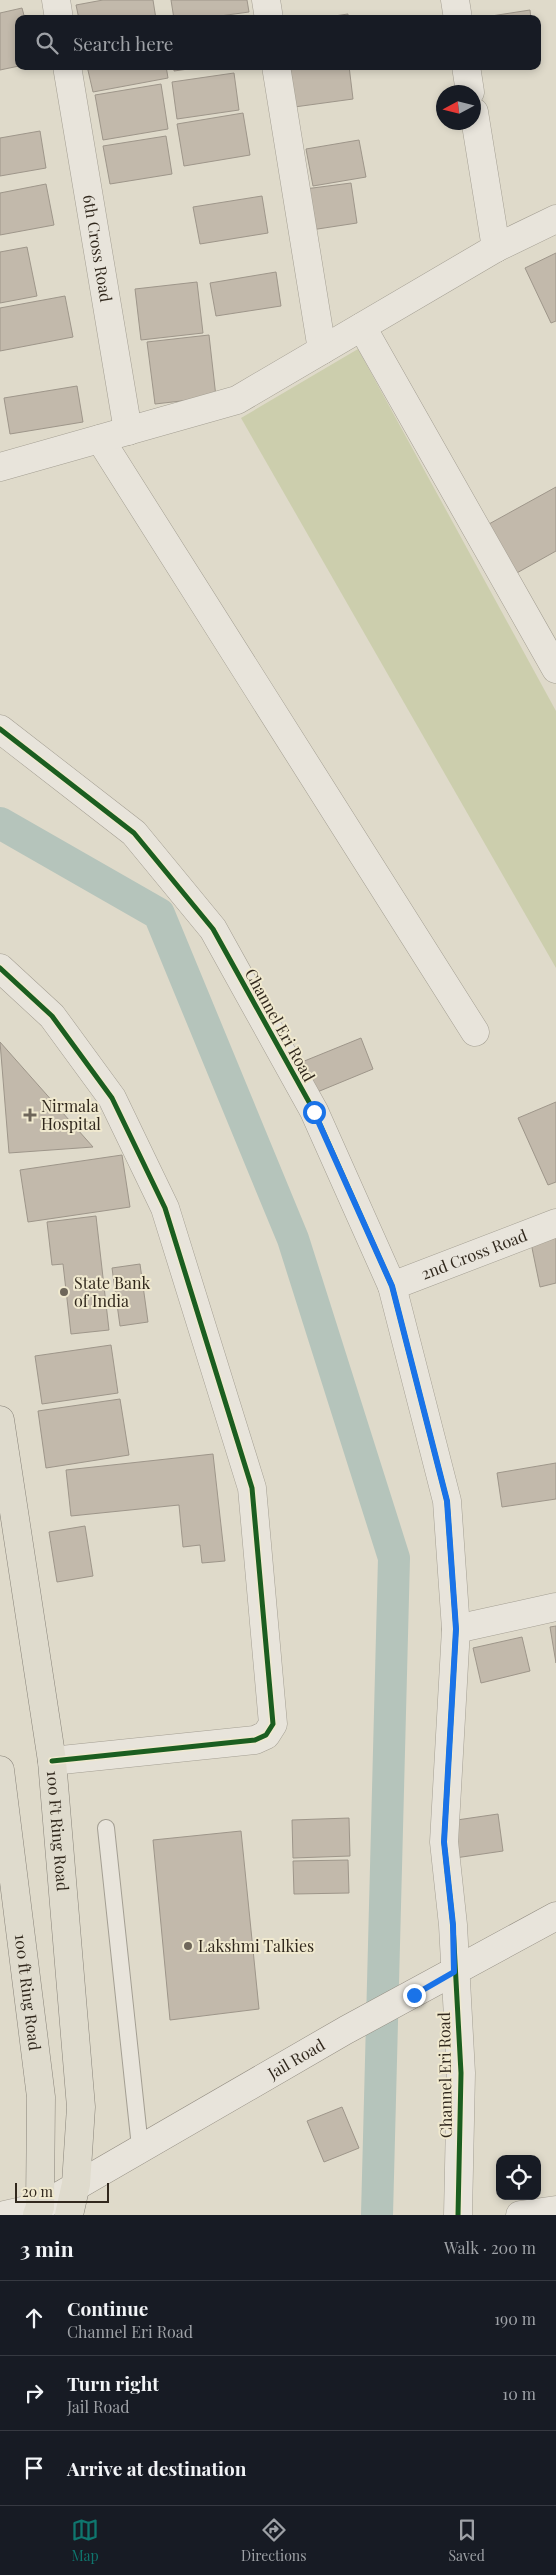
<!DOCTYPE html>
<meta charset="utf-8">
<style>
body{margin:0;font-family:"Playfair Display",serif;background:#242831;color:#f1f3f6}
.controls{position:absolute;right:15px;bottom:15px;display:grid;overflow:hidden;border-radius:10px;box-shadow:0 2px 8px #0003}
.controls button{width:45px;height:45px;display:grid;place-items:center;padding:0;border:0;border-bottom:1px solid #363941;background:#171b24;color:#f1f3f6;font:25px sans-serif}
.compass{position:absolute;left:436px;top:85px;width:45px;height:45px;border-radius:50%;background:#171b24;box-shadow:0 2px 8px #0003;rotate:263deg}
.scale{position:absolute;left:15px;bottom:12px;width:94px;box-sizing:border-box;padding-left:5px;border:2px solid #31281d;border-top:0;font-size:14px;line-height:18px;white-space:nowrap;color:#31281d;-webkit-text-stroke:4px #f0e9cf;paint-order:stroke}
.stop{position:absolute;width:15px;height:15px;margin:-11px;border:4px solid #1a73e8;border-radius:50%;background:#fff}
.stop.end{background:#1a73e8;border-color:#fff;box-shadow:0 1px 5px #0008}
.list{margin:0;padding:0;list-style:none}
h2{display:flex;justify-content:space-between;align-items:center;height:65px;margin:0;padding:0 20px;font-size:21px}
h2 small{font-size:16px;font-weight:400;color:#9ea1a6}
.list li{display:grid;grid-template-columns:32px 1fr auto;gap:15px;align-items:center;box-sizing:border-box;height:75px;padding:0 20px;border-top:1px solid #363941}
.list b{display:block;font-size:19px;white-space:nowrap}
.list p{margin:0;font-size:16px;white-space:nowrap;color:#9ea1a6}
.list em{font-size:16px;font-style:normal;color:#9ea1a6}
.icon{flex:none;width:28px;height:28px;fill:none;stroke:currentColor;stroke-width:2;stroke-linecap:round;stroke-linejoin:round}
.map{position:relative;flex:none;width:556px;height:2215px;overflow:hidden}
.search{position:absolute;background:#171b24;box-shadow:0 2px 8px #0003;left:15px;right:15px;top:15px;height:55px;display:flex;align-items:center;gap:12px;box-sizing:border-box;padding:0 18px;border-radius:10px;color:#9ea1a6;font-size:19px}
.sheet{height:290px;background:#171b24}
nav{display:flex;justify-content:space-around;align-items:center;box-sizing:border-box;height:70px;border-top:1px solid #363941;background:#171b24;font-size:14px;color:#9ea1a6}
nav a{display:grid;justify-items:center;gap:2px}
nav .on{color:#0f766e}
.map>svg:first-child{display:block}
.green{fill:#cccead}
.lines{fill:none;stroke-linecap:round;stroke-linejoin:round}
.canal{stroke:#b5c4bb;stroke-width:32}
.building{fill:#c2b9ab;stroke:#9e968a}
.service-casing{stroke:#a49f93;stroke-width:18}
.minor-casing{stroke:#a49f93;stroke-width:29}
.secondary-casing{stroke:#948e83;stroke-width:29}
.primary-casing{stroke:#89847a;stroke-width:29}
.service{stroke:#e8e4db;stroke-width:16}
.minor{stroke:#e8e4db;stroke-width:28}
.secondary{stroke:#e8e4db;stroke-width:28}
.primary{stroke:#dfdbcd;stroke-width:28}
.cycleway-casing{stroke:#f0e9cf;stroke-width:8}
.cycleway{stroke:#1b5e20;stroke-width:5}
.route{stroke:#1a73e8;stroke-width:6}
.poi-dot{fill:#6e665a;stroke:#f0e9cf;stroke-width:2}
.labels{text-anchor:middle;stroke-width:4;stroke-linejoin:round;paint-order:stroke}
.street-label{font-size:16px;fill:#31281d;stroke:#f0e9cf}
.poi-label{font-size:16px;fill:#31281d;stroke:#f0e9cf;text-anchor:start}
</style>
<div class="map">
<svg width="556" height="2215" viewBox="0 0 556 2215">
<rect width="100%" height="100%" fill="#dfdaca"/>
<polygon class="green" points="358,349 556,711 556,968 241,418"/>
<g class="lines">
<polyline class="canal" points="0,823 159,914 293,1239 394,1558 377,2215"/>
</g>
<g class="building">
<polygon points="103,0 153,0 156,19 79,19 76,5"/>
<polygon points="171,0 247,0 249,12 198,19 174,19"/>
<polygon points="22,8 25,19 19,19 19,66 0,70 0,13"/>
<polygon points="530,10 531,19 472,19"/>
<polygon points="348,14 348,19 314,19"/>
<polygon points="87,66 166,66 168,78 93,92"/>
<polygon points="174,66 210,66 174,71"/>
<polygon points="296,66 349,66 353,99 287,108 281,68"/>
<polygon points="234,73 239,110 177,119 172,82"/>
<polygon points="161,84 168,129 103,140 95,95"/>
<polygon points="243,113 250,155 184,166 177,124"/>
<polygon points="40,131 46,168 0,176 0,138"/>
<polygon points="166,136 172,174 110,184 103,146"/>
<polygon points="359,140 366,177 313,186 306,149"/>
<polygon points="351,183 357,223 311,230 305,189"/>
<polygon points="46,184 54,225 0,235 0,193"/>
<polygon points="262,196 268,233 200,244 193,207"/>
<polygon points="27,247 37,296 0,303 0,252"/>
<polygon points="556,253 556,321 551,323 525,268"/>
<polygon points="276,272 281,306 216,316 210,283"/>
<polygon points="197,282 203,333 141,340 135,289"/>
<polygon points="65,296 73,337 0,351 0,308"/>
<polygon points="209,335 216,397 155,404 147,342"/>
<polygon points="77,386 83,422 10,434 4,398"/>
<polygon points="556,487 556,551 515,574 489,524"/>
<polygon points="361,1038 373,1069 310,1095 297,1064"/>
<polygon points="0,1042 93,1147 9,1153"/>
<polygon points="556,1102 556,1182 548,1185 518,1118"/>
<polygon points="122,1155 130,1207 28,1222 20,1170"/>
<polygon points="96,1216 109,1330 71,1334 63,1264 52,1265 47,1222"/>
<polygon points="556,1237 556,1283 540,1287 531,1243"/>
<polygon points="140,1264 148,1322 120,1326 112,1268"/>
<polygon points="111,1345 118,1393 42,1404 35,1356"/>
<polygon points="120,1399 129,1455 46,1468 38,1411"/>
<polygon points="213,1454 225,1561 202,1563 200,1545 183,1547 179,1505 71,1516 66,1470"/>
<polygon points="556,1463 556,1499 502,1507 497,1473"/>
<polygon points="85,1526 93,1576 57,1582 49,1532"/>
<polygon points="556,1626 556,1663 550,1627"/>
<polygon points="522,1637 530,1671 481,1683 473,1648"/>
<polygon points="498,1814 503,1851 455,1858 450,1821"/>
<polygon points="349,1818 350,1856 293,1858 292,1820"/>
<polygon points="241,1831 259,2009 170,2020 153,1840"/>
<polygon points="348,1860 349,1893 294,1894 293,1861"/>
<polygon points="342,2107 359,2148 324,2162 307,2121"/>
</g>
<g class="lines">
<g class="service-casing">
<polyline id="service" points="106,1828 140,2147"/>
</g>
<g class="minor-casing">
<g id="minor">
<polyline points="56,0 59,19"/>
<polyline points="266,0 269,19"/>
<polyline points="455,0 458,19"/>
<path id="s1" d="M 67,66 L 128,431"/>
<polyline points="276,66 322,350"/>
<polyline points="466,66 470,92"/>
<polyline points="474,112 496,248"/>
<polyline points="362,327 556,669"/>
<polyline points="100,439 475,1032"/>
<polyline points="0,467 237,400 496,248 556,219"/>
<polyline points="0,729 134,833 213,929 314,1111 392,1286 447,1501 456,1629 444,1842 453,1925 461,2073 458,2215"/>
<polyline points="0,968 52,1016 112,1098 165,1208 252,1488 273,1724 266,1735 255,1740 52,1761"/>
<path id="s2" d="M 392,1286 L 556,1223"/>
<polyline points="456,1629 556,1607"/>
<polyline points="5,2215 40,2207"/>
<polyline points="520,2215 556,2210"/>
</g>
</g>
<g class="secondary-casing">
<g id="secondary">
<path id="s3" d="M 40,2207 L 346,2030 L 556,1916"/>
</g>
</g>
<g class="primary-casing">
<g id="primary">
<path id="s4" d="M 0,1420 L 52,1761 L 81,2107 L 76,2184 L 69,2215"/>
<path id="s5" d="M 0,1770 L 41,2097 L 40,2207 L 37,2215"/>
</g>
</g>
<use href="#service" class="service"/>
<use href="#minor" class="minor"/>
<use href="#secondary" class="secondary"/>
<use href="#primary" class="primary"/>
<g class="cycleway-casing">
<g id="cycleway">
<polyline points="0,729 134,833 213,929 314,1111 392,1286 447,1501 456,1629 444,1842 453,1925 461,2073 458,2215"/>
<polyline points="0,968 52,1016 112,1098 165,1208 252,1488 273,1724 266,1735 255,1740 52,1761"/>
</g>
</g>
<use href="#cycleway" class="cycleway"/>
</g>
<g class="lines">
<polyline class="route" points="314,1112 392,1286 447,1501 456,1629 444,1842 453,1925 454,1972 414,1995"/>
</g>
<g class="poi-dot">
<path d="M27.5 1107.5h5v5h5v5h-5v5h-5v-5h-5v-5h5z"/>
<circle cx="64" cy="1292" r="5"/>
<circle cx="188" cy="1946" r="5"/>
</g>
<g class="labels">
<g class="street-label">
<text dy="6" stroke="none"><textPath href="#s1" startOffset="185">6th Cross Road</textPath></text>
<text transform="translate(280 1025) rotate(61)" y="6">Channel Eri Road</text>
<text dy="6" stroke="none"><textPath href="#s2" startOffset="88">2nd Cross Road</textPath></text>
<text dy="6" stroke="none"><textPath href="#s4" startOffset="415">100 Ft Ring Road</textPath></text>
<text dy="6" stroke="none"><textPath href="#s5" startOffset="224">100 ft Ring Road</textPath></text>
<text dy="6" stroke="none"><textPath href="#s3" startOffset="296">Jail Road</textPath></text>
<text transform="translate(445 2075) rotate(-91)" y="6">Channel Eri Road</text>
</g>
<g class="poi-label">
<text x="41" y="1112">Nirmala<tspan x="41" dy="18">Hospital</tspan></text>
<text x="74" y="1289">State Bank<tspan x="74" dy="18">of India</tspan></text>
<text x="198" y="1952">Lakshmi Talkies</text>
</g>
</g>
</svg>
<div class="controls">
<button><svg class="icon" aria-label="locate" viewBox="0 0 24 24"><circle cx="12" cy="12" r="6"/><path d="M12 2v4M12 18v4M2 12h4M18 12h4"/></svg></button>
</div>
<svg class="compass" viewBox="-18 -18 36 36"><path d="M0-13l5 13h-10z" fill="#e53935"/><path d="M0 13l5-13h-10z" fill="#9ea1a6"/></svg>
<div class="scale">20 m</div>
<div class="stop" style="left:314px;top:1112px"></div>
<div class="stop end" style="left:414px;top:1995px"></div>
<div class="search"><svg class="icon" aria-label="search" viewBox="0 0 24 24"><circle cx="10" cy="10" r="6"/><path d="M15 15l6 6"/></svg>Search here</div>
</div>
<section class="sheet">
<h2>3 min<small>Walk · 200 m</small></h2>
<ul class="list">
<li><svg class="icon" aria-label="ahead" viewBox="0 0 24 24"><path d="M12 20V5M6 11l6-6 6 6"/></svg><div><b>Continue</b><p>Channel Eri Road</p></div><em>190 m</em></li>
<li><svg class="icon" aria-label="right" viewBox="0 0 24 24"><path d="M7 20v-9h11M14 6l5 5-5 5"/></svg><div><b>Turn right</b><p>Jail Road</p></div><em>10 m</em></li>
<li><svg class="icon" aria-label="arrive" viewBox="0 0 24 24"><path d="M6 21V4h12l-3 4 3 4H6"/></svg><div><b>Arrive at destination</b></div></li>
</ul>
</section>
<nav>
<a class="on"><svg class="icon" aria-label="map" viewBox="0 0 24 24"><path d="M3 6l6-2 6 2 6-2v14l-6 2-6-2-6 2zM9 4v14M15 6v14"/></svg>Map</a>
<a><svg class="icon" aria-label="directions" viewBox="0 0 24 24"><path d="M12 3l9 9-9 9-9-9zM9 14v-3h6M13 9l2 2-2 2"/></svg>Directions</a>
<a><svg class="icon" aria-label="saved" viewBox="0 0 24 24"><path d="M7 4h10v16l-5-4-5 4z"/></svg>Saved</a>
</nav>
